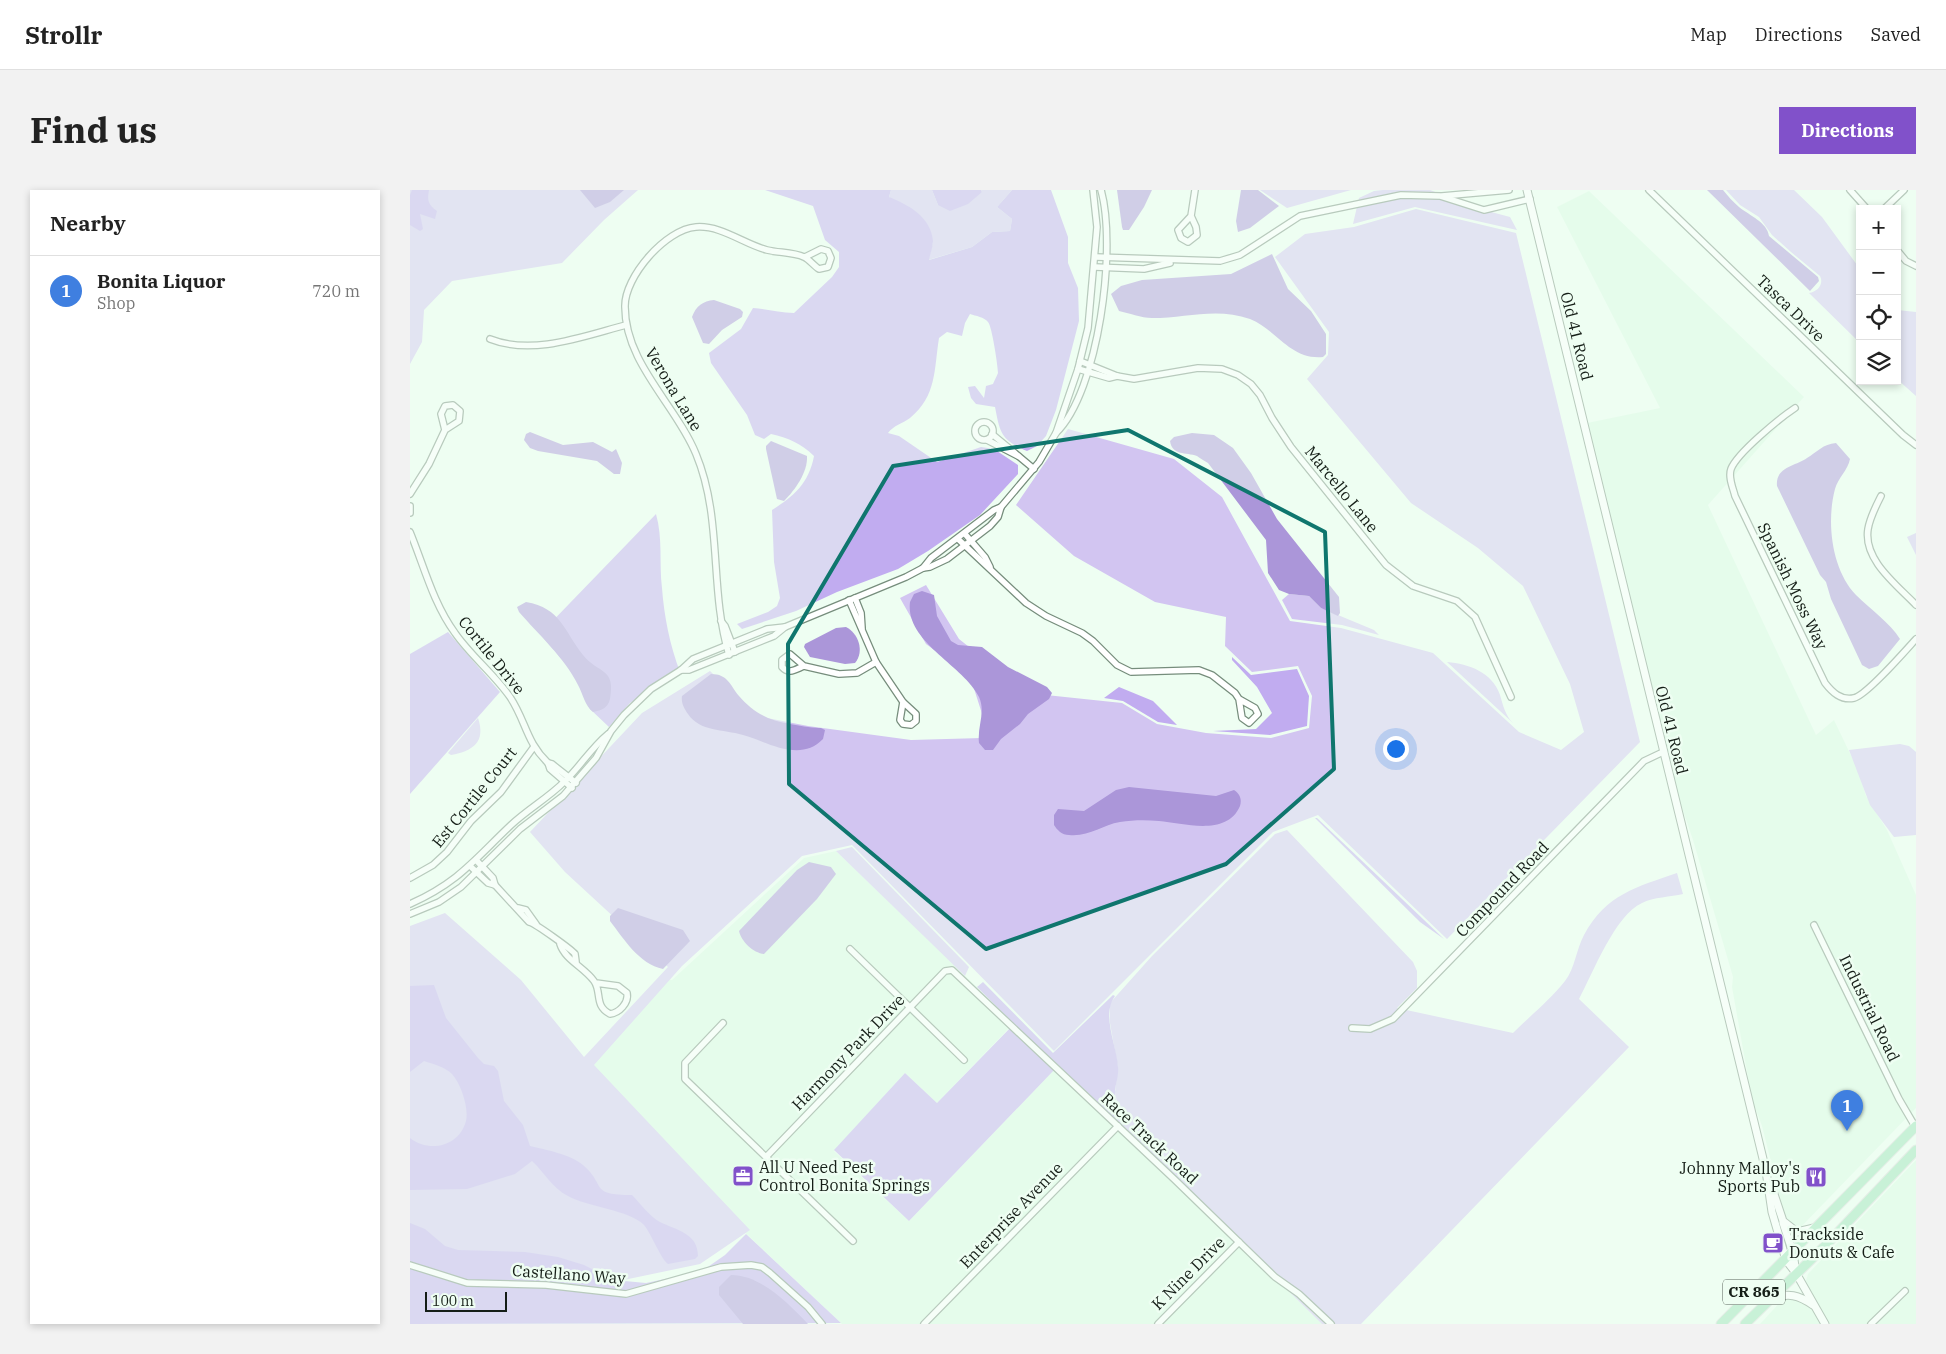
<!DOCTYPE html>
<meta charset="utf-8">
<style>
body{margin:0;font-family:"IBM Plex Serif",serif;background:#f2f2f2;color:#222}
.controls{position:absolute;right:15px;top:15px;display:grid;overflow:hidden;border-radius:0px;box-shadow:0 2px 8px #0003}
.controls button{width:45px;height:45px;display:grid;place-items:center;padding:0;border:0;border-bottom:1px solid #e0e0e0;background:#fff;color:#222;font:25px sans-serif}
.scale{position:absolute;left:15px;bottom:12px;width:82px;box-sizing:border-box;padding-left:5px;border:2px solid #151e17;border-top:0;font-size:14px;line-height:18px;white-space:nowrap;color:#151e17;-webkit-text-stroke:4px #eefef2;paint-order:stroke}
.you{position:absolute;left:985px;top:558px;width:18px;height:18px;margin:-12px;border:4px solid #fff;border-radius:50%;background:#1a73e8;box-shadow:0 0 0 8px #1a73e833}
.badge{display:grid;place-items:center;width:32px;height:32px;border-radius:50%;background:#8151ca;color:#fff;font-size:16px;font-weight:700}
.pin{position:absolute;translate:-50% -41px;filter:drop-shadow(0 1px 2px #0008)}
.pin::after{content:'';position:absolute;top:26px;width:18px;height:15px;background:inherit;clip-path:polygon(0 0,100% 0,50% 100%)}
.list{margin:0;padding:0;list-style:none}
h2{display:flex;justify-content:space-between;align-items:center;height:65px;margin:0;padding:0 20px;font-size:21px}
h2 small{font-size:16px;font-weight:400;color:#767676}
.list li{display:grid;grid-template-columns:32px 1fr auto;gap:15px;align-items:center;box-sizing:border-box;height:70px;padding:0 20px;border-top:1px solid #e0e0e0}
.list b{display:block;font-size:19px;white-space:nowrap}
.list p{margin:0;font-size:16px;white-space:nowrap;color:#767676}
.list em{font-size:16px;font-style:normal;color:#767676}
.icon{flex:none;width:28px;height:28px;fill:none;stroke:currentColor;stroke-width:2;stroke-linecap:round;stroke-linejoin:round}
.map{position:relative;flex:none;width:1506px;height:1134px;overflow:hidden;border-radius:0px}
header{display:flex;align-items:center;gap:30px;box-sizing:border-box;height:70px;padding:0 25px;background:#fff;border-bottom:1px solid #e0e0e0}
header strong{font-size:24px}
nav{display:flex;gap:28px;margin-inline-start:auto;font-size:18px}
.intro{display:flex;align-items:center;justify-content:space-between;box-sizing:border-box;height:120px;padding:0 30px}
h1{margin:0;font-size:35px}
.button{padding:12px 22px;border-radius:0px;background:#8151ca;color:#fff;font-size:18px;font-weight:700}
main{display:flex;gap:30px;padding:0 30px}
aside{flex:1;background:#fff;border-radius:0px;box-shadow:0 2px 8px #0003}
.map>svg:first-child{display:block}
.built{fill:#dafbe3}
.green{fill:#d2c5f1}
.forest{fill:#c1acf0}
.water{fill:#ab96d9}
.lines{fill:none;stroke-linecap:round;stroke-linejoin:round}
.minor-casing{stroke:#768d7c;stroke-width:8}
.tertiary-casing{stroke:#768d7c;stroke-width:9}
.primary-casing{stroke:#dadbda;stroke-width:11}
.minor{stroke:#fff;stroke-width:5.5}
.tertiary{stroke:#fff;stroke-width:7}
.primary{stroke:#9ae2b5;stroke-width:9}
.marked{fill:none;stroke:#0f766e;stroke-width:4;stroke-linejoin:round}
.labels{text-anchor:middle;stroke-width:5;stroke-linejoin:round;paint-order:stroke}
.shield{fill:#eefef2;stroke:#566159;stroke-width:1}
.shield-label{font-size:15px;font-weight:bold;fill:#151e17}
.street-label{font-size:16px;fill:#151e17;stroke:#eefef2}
.poi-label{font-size:16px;fill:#151e17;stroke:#eefef2;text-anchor:start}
</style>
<header>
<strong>Strollr</strong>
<nav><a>Map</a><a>Directions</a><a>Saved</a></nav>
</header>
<div class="intro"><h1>Find us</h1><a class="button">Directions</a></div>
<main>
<aside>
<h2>Nearby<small></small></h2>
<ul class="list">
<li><span class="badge" style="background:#3f7fe0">1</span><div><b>Bonita Liquor</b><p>Shop</p></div><em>720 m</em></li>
</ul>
</aside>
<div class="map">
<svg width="1506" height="1134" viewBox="0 0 1506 1134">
<rect width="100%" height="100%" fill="#eefef2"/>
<g class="built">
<polygon points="1179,1 1394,207 1298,315 1406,545 1424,530 1447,578 1456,606 1477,640 1506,705 1506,918 1389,1039 1376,1031 1352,936 1342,910 1322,797 1323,787 1283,650 1268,606 1261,581 1271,579 1257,566 1177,233 1250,218 1147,17"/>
<polygon points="426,661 604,833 527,913 495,883 424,961 499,1031 647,877 705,930 912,1134 432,1134 179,896 174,871 255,789 262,790 394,668"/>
<polygon points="1506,970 1506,1134 1419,1134 1395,1094 1398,1084"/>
<polygon points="1374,1108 1393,1112 1404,1120 1412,1134 1350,1134"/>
</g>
<g class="green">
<polygon points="0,0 228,0 194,30 152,73 42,91 14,120 12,152 0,174"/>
<polygon points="481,0 522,0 528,15 572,2 571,0 602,0 587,17 602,29 600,41 582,42 562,57 518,70 523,53 479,7"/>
<polygon points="850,0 941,0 877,18"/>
<polygon points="973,0 1020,0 1070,19 1100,27 1107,40 1005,17 943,34 949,8 964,1"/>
<path d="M 1316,0 L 1384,0 L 1412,27 L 1450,79 L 1450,153 L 1399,103 C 1408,102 1414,94 1410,86 L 1381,62 L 1362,45 L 1349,27 L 1330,15 Z"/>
<polygon points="1006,19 1106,43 1230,552 1037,749 908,625 863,642 644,861 442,655 392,666 272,776 184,875 340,1040 290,1074 204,1092 0,1053 0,736 35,723 111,790 174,867 258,777 155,682 120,642 232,523 300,481 347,526 398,536 501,550 572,548 574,530 560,486 516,454 490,408 516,395 549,449 617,503 712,513 747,534 796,543 861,548 899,538 902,506 888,476 842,482 815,456 816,427 745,412 664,366 606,315 658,239 764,269 812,307 880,431 931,438 1023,463 1109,542 1151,560 1174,542 1160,494 1113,396 1068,358 1001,313 897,189 918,165 919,142 865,67 895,44 944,37"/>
<polygon points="1487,120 1506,122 1506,206 1487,189"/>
<polygon points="1506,343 1506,365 1497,347"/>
<polygon points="879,404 899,406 911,418 964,440 969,445 932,435 882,429 872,410"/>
<path d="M 1037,472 C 1059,474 1082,482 1090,505 C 1093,515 1095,525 1103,533 Z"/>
<path d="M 68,528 C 76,552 63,561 41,565 L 38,563 Z"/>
<polygon points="1490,554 1499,556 1506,562 1506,645 1484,647 1460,615 1439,560"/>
<path d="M 877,640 L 1003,772 L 1007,781 L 1007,798 L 987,818 L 1103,843 C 1120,826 1140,810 1155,791 C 1165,778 1166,760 1174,745 C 1196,704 1227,697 1267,683 L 1273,704 C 1261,707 1243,707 1232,713 C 1205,725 1183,783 1169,809 L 1219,857 L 951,1134 L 912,1134 L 705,930 L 709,922 L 705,902 L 708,878 L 700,833 L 700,813 L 742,766 L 865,644 Z"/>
<polygon points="442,657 559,777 555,786 426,661"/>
</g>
<g class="forest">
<path d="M 2,0 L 19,0 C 17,10 18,15 27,21 L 25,29 L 10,24 L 13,39 L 10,41 L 0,35 L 0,5 Z"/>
<path d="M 355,0 L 481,0 L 479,7 C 499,15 521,27 523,51 C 523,57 520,64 519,70 L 562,57 L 582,42 L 600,41 L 602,29 L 587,17 L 602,0 L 641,0 L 658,47 L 658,73 L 668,98 L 669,131 L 646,220 L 636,246 L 627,256 L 617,261 C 591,250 590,243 585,217 L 566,214 L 561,208 L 558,197 L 565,196 L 574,208 L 576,196 L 583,194 C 584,191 587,186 588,183 C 588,177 582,136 578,132 C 574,127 566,126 560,124 L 555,133 L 552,146 L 537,142 L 529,148 C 524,179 527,206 500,228 C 492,234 484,235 478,243 L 489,246 L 527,272 L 571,257 L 584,259 L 608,275 L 608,284 L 570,325 L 518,361 L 488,379 L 427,402 L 386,421 L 332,439 L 327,434 L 358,422 L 367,416 L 370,408 L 364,372 L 362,320 C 384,306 399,293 404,266 C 391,253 378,248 361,244 L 354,249 L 345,245 L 337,225 L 301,173 L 299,163 L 331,139 L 343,118 C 357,119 370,123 384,123 L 422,87 L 429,77 L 429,62 L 415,50 L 403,16 Z"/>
<polygon points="522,0 571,0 572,2 558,14 540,21 528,15"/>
<path d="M 246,324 C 253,349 249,373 252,398 C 254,426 260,456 270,482 L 220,513 L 199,537 L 180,519 L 166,486 L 130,444 Z"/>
<polygon points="38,442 90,502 0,604 0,464"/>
<polygon points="822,467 841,485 887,479 899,506 897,536 860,545 803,541 846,539 862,523 847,497 822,470"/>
<polygon points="709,497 743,511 767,535 748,532 713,511 694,508"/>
<polygon points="907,628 1034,749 1010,732 905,628"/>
<path d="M 573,792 L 643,863 L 703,805 L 705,806 C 691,825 707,856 708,877 C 709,885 706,893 705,900 C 705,912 710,919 705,930 L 647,877 L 499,1031 L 424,960 L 495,883 L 527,913 L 604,834 L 567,797 Z"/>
<path d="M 24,795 L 36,828 L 68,868 L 74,874 L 84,876 L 88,881 L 94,911 L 113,935 L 120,956 C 136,960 160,964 173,975 C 197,996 179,1005 222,1005 C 230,1013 240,1027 250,1032 C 266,1040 288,1043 288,1066 L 285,1069 L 258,1074 C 251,1069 242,1045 234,1035 C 220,1020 177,1017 158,1006 C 142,998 135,983 122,971 L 105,984 L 57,999 L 0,1000 L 0,948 C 19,963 49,957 56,931 C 59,918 51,894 42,884 C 35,877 23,874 14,871 L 0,882 L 0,796 Z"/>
<polygon points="0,1033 15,1039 35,1056 48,1060 115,1062 148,1067 174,1075 204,1090 236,1093 292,1081 315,1065 336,1044 431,1133 0,1134"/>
</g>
<g class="water">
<polygon points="170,0 214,0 200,12 185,18"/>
<polygon points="707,0 742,0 734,17 719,40 713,40 712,37"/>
<polygon points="831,0 848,0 869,16 840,38 828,42 826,31"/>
<path d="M 1297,0 L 1313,0 C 1318,6 1323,12 1329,17 C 1340,26 1357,32 1359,46 L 1408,87 L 1409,91 L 1400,101 Z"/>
<path d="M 862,64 L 878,99 L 901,121 L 916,144 L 916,164 L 913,167 C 880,170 867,140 840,129 C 807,117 776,128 742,128 C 731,128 719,123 709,121 L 701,104 L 711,96 L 732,90 L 821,84 Z"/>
<path d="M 304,110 L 330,119 L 333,122 L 332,127 L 312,140 L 299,154 L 293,153 L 282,127 C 286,116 293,111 304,110 Z"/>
<polygon points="120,242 153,255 183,252 202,262 206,259 212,273 210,284 204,284 187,271 128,261 120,258 114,250 116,244"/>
<path d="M 782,243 L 804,245 L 823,258 L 841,283 L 867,329 L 929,407 L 930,423 L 928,426 L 911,418 L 899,406 L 879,404 L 869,400 L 858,383 L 856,350 L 798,273 C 794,271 790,268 787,266 C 776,262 762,266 760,251 L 764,247 Z"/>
<path d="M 361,251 L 397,266 C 398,282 385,300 374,311 L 367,309 L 356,259 L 356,256 Z"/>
<path d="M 1426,253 L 1440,269 C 1438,280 1428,288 1425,299 C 1416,333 1422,380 1446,405 C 1460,419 1480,433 1490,449 L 1468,476 L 1459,479 L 1452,475 L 1421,409 L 1416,392 L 1410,385 L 1367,296 C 1365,277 1386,276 1397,268 C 1407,262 1413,254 1426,253 Z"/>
<path d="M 512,401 L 524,405 L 527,426 L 541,451 L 548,455 L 572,457 L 598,477 L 637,497 L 642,503 L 639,509 L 618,524 L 610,534 L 591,549 L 583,560 L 575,560 L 569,553 C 567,537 576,522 569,507 C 553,475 495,452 500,412 L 504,404 Z"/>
<path d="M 116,412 C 151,418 154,441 173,465 C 188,484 206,477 200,509 C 198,518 192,520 183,522 C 175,516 173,504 168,495 C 154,467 129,445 109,422 L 107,417 Z"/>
<path d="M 436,437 C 448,443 455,461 445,473 L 435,474 L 400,467 L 394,457 L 395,454 L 426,438 Z"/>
<path d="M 301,484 C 318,484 320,495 329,506 C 336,514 345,522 354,526 C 363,532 399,538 411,538 L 415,540 L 413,549 C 390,573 358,552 333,545 C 313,539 290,542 278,524 C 274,518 271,513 272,506 Z"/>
<path d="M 719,597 L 806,606 L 824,600 C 830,604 832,609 830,616 C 817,647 773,633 749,631 C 736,630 723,630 710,632 C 692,635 679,647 659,645 C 652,645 647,640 644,635 L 644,625 L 648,619 L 674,621 L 706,600 Z"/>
<path d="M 399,672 L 421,677 L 426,684 L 407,709 L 354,764 C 343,763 331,751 329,741 L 387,680 Z"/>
<path d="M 208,718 L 273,740 L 280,751 L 253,779 C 229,774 214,749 200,731 L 200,726 Z"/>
<path d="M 321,1085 C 351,1085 378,1113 398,1134 L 333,1134 L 309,1105 L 309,1097 Z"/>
</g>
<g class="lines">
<g class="minor-casing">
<g id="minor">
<polyline points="1239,0 1493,245 1506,255"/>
<polyline points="1440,0 1457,19"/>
<polyline points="1032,6 1099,0"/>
<polyline points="1474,19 1494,0"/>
<polyline points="781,26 786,37 787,45 778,52 771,48 768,40 781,26 785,0"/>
<polyline points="1487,60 1496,71 1506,76"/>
<polyline points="686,67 810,71 830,65 890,26 991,5 1030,6 1074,20 1120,9"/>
<polyline points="685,77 734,79 760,73"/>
<path d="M 80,149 C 123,166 174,146 216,135"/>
<polyline points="670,171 707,186 724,189 788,178 812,179 828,185 841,194 850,205 862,228 881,257 976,375 1003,396 1047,411 1065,427 1101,507"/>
<polyline points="668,179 699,188 707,186"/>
<path d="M 1385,218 C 1370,228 1327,263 1321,279 C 1318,287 1323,298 1325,306 L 1415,493 C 1422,502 1431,511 1444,508 C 1457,505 1495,461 1506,449"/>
<circle cx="574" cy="241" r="9"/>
<path d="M 646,243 C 689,201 707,57 691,0"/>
<polyline points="582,244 624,279"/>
<polyline points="577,250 608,266"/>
<polyline points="0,304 19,274 35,240 49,231 50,221 43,215 35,216 31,224 35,240"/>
<path d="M 1471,306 C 1466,316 1460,327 1458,339 C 1453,370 1487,395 1506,415"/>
<polyline points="0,316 0,323"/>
<path d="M 0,342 C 14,376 23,413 45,443 C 61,466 84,484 100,507 C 116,531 116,552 138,573"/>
<polyline points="555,344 575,367 580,377"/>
<polyline points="548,349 616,413 636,426 672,443 683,451 707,475 721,482 789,480 802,485 825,503 829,509 832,528 839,533 848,524 845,518 829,509"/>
<polyline points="513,378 520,377 537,369 580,336 588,327 591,317 629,272 646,243 668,179 678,138 687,37 683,0"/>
<polyline points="445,408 451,423 452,438"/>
<polyline points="439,410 466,472 493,512 506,524 506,531 501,535 493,534 490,530 493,512"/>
<polyline points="311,431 315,436 325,462"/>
<path d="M 319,465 C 299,399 313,329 286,264 C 266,215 215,173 215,117 C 214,87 256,39 286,37 C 311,35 334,54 357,60 C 369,63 383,62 394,67 C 399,69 404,76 409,79 L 418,77 L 421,68 L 418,61 L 411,59 L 395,67"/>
<path d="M 394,476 C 386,479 379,485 372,477 L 372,470 L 380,464 L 394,476 L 429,484 L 447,483 L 466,472"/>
<polyline points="271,480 279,480 364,446 375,437 496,387 513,378 521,368 584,320 591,317"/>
<polyline points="162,598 140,579 138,573 142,574 166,593"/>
<polyline points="66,670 83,688 85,695"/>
<path d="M 60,676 L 78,693 L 85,695 L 119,732 C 125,733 162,760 165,764 C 165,765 166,770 166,772"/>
<polyline points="0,688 23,675 37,662 61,631 91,602 123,558"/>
<path d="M 0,714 C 49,692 64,670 101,635 C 118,619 138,608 154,592 C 170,577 181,558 198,544"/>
<polyline points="108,718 116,720 126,734"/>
<polyline points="0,724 29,712 51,697 110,639 153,606 186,568 201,541 214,525 241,499 271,480 283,469 357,439 375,437"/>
<polyline points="1404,735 1489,909 1506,938"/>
<path d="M 150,754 C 155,770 174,777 184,791 C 192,802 184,816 200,824 C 209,823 219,813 217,803 L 208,796 L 186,793"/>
<polyline points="440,759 554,870"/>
<polyline points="313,833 275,873 275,889 443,1051"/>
<polyline points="942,838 960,839 983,829 1234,571 1253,562"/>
<polyline points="356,967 535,781 542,780 764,989 865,1087 889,1104 921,1134"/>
<polyline points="0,1075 57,1093 136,1095 216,1104 311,1077 341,1075 352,1077 360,1083 398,1117 412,1134"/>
<polyline points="514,1134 708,936"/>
<polyline points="748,1134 829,1052"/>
<polyline points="1461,1134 1495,1101"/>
</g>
</g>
<g class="tertiary-casing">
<g id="tertiary">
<polyline points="1117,0 1356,981 1362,1022 1376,1070 1386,1083 1415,1134"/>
<polyline points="1360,992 1373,1031 1387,1042 1404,1038"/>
<polyline points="1373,1033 1383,1063 1386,1083"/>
<path d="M 1362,1110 C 1377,1101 1390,1106 1403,1115"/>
</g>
</g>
<g class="primary-casing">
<g id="primary">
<polyline points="1311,1134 1506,936"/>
<polyline points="1335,1134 1416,1055 1506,960"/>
</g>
</g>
<use href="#minor" class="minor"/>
<use href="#tertiary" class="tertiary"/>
<use href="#primary" class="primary"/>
</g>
<path d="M0 0H1506V1134H0ZM 718,240 L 915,342 L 924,579 L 816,674 L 576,759 L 379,594 L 378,454 L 483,276 Z" fill="#eefef2" fill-opacity=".55" fill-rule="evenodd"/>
<path class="marked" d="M 718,240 L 915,342 L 924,579 L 816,674 L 576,759 L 379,594 L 378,454 L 483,276 Z"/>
<defs>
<g id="office-square" transform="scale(1.125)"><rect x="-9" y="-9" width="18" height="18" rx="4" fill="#8151ca" stroke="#eefef2"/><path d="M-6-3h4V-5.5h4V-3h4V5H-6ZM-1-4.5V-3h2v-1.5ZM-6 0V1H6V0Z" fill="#fff"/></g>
<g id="restaurant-square" transform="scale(1.125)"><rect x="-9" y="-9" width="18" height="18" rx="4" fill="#8151ca" stroke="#eefef2"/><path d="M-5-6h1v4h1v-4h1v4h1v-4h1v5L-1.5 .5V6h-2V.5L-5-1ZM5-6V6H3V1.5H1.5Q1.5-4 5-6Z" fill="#fff"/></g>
<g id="cafe-square" transform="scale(1.125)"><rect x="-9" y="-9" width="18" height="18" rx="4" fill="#8151ca" stroke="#eefef2"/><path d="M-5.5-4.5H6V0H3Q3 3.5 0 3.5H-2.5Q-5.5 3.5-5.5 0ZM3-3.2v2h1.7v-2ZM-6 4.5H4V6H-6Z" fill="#fff"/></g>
</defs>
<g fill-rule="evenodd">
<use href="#office-square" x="333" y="986"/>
<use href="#restaurant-square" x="1406" y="987"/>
<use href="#cafe-square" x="1363" y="1053"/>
</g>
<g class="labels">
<rect class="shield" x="1313" y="1089.5" width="62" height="25" rx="4"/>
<g class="shield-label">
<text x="1344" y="1107">CR 865</text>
</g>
<g class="street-label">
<text transform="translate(1381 118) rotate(44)" y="6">Tasca Drive</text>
<text transform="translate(1167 146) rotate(76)" y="6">Old 41 Road</text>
<text transform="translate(264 199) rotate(59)" y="6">Verona Lane</text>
<text transform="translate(932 299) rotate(51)" y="6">Marcello Lane</text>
<text transform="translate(1383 396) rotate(64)" y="6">Spanish Moss Way</text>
<text transform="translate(82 465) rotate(51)" y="6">Cortile Drive</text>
<text transform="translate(1262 540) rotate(76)" y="6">Old 41 Road</text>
<text transform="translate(64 607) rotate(-51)" y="6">Est Cortile Court</text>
<text transform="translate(1092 699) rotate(-46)" y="6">Compound Road</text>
<text transform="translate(1460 818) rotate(64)" y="6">Industrial Road</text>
<text transform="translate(438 862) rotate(-46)" y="6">Harmony Park Drive</text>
<text transform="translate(740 948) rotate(43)" y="6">Race Track Road</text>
<text transform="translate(601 1025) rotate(-46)" y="6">Enterprise Avenue</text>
<text transform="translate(778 1083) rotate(-45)" y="6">K Nine Drive</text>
<text transform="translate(159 1084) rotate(4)" y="6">Castellano Way</text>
</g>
<g class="poi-label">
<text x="349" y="983">All U Need Pest<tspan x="349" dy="18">Control Bonita Springs</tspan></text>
<text x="1390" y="984" text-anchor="end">Johnny Malloy's<tspan x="1390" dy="18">Sports Pub</tspan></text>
<text x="1379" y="1050">Trackside<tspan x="1379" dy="18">Donuts &amp; Cafe</tspan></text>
</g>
</g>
</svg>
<div class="controls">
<button>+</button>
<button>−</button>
<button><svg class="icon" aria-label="locate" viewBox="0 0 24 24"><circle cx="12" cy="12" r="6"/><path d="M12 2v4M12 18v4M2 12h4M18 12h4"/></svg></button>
<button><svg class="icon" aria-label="layers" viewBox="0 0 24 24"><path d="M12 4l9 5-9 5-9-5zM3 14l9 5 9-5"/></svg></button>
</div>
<div class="scale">100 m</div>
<div class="you"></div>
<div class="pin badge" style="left:1437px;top:941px;background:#3f7fe0">1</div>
</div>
</main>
